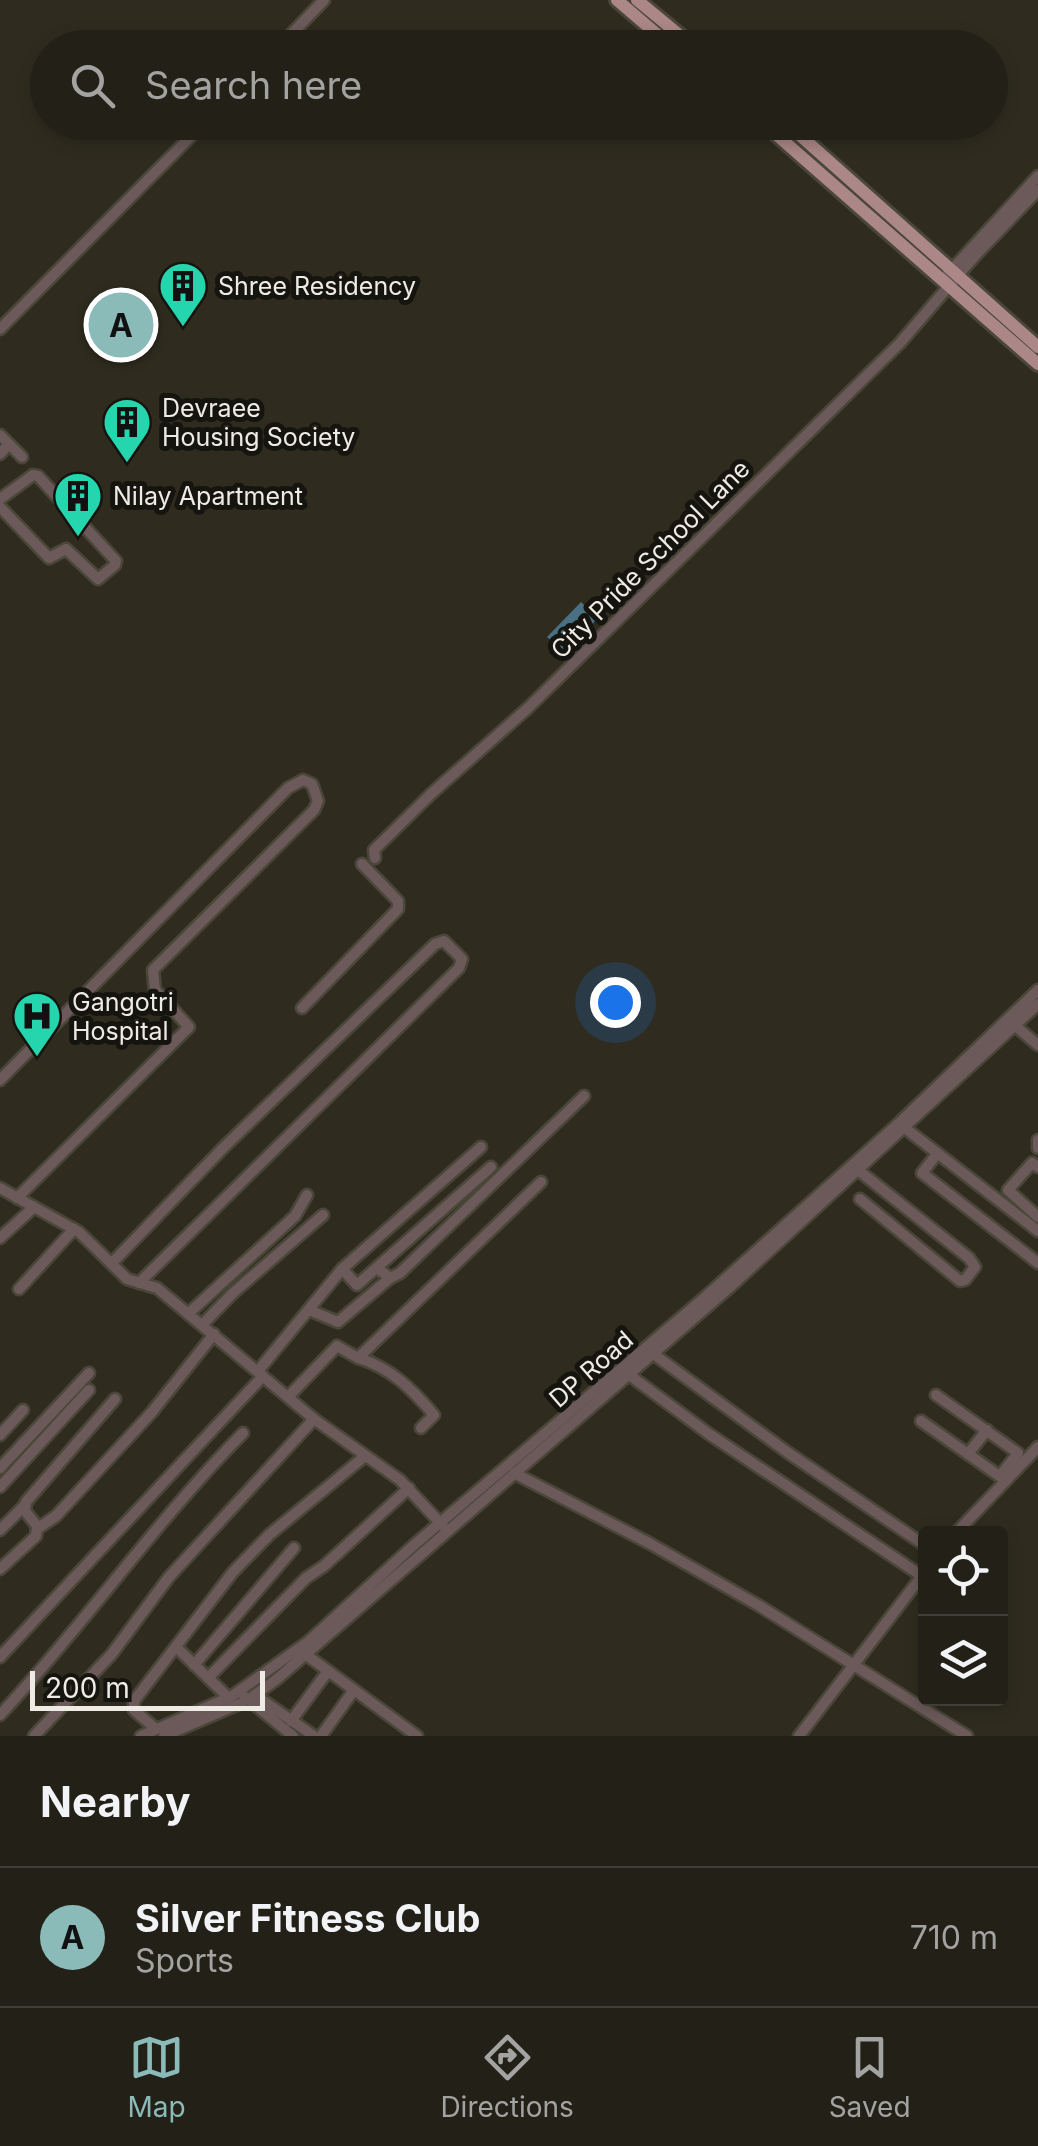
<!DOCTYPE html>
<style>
body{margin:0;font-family:Inter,sans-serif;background:#2b2920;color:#f1f3f6}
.controls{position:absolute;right:30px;bottom:30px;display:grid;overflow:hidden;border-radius:10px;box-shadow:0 5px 15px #0003}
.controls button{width:90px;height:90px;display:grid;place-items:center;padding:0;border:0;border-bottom:2px solid #403e36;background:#232117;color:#f1f3f6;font:50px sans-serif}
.scale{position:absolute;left:30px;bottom:25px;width:235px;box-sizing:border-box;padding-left:10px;border:5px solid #edebe3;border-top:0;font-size:28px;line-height:35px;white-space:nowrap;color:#edebe3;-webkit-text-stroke:8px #16140f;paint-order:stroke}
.you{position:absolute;left:615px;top:1002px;width:35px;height:35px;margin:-25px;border:8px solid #fff;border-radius:50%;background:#1a73e8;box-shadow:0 0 0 15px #1a73e833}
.badge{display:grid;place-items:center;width:65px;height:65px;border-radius:50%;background:#8bbbb9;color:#111;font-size:32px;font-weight:700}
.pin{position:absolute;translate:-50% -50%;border:5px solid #fff;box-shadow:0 2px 10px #0006}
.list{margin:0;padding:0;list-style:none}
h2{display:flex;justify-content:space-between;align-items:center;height:130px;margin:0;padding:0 40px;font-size:42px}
h2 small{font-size:32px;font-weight:400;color:#a3a3a1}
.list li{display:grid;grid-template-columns:65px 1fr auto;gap:30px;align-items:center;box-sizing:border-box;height:140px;padding:0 40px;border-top:2px solid #403e36}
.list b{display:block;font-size:38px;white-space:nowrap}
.list p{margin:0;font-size:32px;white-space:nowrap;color:#a3a3a1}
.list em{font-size:32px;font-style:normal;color:#a3a3a1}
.icon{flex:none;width:55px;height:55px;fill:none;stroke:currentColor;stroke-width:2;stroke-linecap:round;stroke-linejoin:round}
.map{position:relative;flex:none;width:1038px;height:1736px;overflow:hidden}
.search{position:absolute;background:#232117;box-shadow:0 5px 15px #0003;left:30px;right:30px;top:30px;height:110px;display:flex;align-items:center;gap:25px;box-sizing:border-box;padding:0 35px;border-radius:55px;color:#a3a3a1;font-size:38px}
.sheet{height:270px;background:#232117}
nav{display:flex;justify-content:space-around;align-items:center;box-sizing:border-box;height:140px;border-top:2px solid #403e36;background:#232117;font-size:28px;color:#a3a3a1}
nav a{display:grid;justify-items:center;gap:5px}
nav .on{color:#8bbbb9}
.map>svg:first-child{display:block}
.water{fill:#4a7084}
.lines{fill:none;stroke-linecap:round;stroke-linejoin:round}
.minor-casing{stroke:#4a473a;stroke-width:15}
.major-casing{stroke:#4a473a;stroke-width:18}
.minor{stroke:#6c5a5a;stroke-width:10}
.major{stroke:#ab8787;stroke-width:12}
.labels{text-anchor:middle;stroke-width:10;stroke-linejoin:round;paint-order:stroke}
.poi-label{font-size:25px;fill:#edebe3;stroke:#16140f;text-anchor:start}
.street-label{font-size:25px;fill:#edebe3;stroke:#16140f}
</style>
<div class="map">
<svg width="1038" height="1736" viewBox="0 0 1038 1736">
<rect width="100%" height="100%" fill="#2f2c1f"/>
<polygon class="water" points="581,602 598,618 565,652 547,637"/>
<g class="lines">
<g class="minor-casing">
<g id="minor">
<polyline points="278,48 324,0"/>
<polyline points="947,275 1038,176"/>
<polyline points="0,329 205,122"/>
<polyline points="0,435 9,444 0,454"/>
<polyline points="9,444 22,457"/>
<polyline points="0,499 33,475 38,476 116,561 115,565 98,579 66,549 49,558 0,507"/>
<polyline points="375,858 374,850 432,793 528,708 900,343 973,258 1038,190"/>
<polyline points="302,1008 398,909 398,901 362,864"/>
<polyline points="1013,1024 1038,1045"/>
<polyline points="0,1080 288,788 303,780 312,784 318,801 314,810 153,970 155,990 189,1027 17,1198"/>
<polyline points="901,1125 1038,1231"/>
<polyline points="1038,1140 1038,1148"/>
<polyline points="481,1147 342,1269 357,1285 491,1167"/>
<polyline points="937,1154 922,1173 1038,1263"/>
<polyline points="1038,1167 1032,1163 1008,1190 1038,1217"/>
<polyline points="858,1170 969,1258 975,1267 965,1280 960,1281 860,1199"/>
<polyline points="0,1188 79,1232 127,1279 157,1288 314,1419 400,1480 443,1526"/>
<polyline points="0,1238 34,1207"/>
<polyline points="112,1263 223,1148 435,944 444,941 462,959 459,968 139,1283"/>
<polyline points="377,1268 390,1278 400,1273 584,1096"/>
<polyline points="19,1289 74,1229"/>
<polyline points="309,1310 338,1322 390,1278"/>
<polyline points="189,1313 295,1216 307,1195"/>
<polyline points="203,1324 233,1293 323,1215"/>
<polyline points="652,1353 787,1452 926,1546"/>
<path d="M 358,1358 C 390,1367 413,1390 434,1415 L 421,1428"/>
<polyline points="258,1371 342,1269"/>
<polyline points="628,1374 709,1434 922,1576"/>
<polyline points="936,1395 1018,1453 1000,1476"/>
<polyline points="288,1397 337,1346 358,1358 541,1182"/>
<polyline points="921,1421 1005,1480"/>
<polyline points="0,1435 23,1410"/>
<polyline points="968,1454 987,1430"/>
<polyline points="0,1468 89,1373"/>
<polyline points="514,1473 649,1543 758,1605 967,1736"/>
<polyline points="0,1487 89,1390"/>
<polyline points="37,1529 56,1516 152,1412 214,1334"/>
<polyline points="0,1530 24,1506"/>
<polyline points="955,1534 1038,1447"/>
<polyline points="0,1569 36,1536 37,1526 25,1511 26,1502 115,1399"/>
<polyline points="177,1648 229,1698"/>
<polyline points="301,1651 417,1736"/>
<polyline points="0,1657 263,1376"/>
<polyline points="194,1665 294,1548"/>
<polyline points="208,1678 306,1578 324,1566 409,1488"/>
<polyline points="255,1695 314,1736"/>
<polyline points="244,1696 293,1736"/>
<path d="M 0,1715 C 85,1624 155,1522 243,1433"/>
<polyline points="291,1721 328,1671"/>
<polyline points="156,1729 134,1710 134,1701 233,1572 269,1535 365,1456"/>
<polyline points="34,1736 111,1655 169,1577 314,1419"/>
<polyline points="141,1736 232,1696 309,1641 414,1545 704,1298 899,1123 1038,990"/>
<polyline points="164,1736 248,1700 277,1679 730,1287 1038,1004"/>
<polyline points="321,1736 354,1690"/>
<polyline points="799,1736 925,1572"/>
</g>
</g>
<g class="major-casing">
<g id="major">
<polyline points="617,0 673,48"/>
<polyline points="637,0 695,48"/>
<polyline points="762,122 1038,364"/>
<polyline points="785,122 1038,347"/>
</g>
</g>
<use href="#minor" class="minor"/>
<use href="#major" class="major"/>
</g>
<defs>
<g id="building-pin" transform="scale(2.5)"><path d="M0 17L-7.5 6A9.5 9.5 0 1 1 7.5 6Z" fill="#24d5ae" stroke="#16140f"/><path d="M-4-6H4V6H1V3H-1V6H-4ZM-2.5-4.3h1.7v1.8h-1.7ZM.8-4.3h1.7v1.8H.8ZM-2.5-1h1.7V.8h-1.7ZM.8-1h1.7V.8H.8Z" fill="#111"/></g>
<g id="hospital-pin" transform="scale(2.5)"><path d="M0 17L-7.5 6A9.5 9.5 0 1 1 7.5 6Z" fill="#24d5ae" stroke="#16140f"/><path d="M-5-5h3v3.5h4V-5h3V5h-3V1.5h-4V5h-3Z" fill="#111"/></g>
</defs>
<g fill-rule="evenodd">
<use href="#building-pin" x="183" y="286"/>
<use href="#building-pin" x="127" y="422"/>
<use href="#building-pin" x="78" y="496"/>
<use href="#hospital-pin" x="37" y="1016"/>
</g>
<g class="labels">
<g class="poi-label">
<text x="218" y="295">Shree Residency</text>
<text x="162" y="417">Devraee<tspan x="162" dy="29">Housing Society</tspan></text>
<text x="113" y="505">Nilay Apartment</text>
<text x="72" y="1011">Gangotri<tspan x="72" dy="29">Hospital</tspan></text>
</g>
<g class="street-label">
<text transform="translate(650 559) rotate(-45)" y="9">City Pride School Lane</text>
<text transform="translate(591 1369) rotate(-41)" y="9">DP Road</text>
</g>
</g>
</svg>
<div class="controls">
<button><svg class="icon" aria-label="locate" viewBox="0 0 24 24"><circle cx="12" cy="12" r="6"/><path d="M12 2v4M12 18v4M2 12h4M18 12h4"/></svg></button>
<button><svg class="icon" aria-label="layers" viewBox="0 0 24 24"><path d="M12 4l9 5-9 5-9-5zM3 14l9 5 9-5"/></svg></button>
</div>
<div class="scale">200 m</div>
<div class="you"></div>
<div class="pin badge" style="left:121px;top:325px">A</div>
<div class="search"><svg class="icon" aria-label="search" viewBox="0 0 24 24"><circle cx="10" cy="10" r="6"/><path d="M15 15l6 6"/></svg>Search here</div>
</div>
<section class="sheet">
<h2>Nearby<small></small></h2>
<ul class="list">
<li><span class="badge">A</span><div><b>Silver Fitness Club</b><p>Sports</p></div><em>710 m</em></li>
</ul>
</section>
<nav>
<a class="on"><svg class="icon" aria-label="map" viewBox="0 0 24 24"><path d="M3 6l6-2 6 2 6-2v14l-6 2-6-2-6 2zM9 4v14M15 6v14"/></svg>Map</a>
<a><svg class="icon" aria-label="directions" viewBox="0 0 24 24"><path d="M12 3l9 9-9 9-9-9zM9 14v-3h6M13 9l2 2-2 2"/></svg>Directions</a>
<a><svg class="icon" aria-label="saved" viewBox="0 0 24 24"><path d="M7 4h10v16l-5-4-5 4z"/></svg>Saved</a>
</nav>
